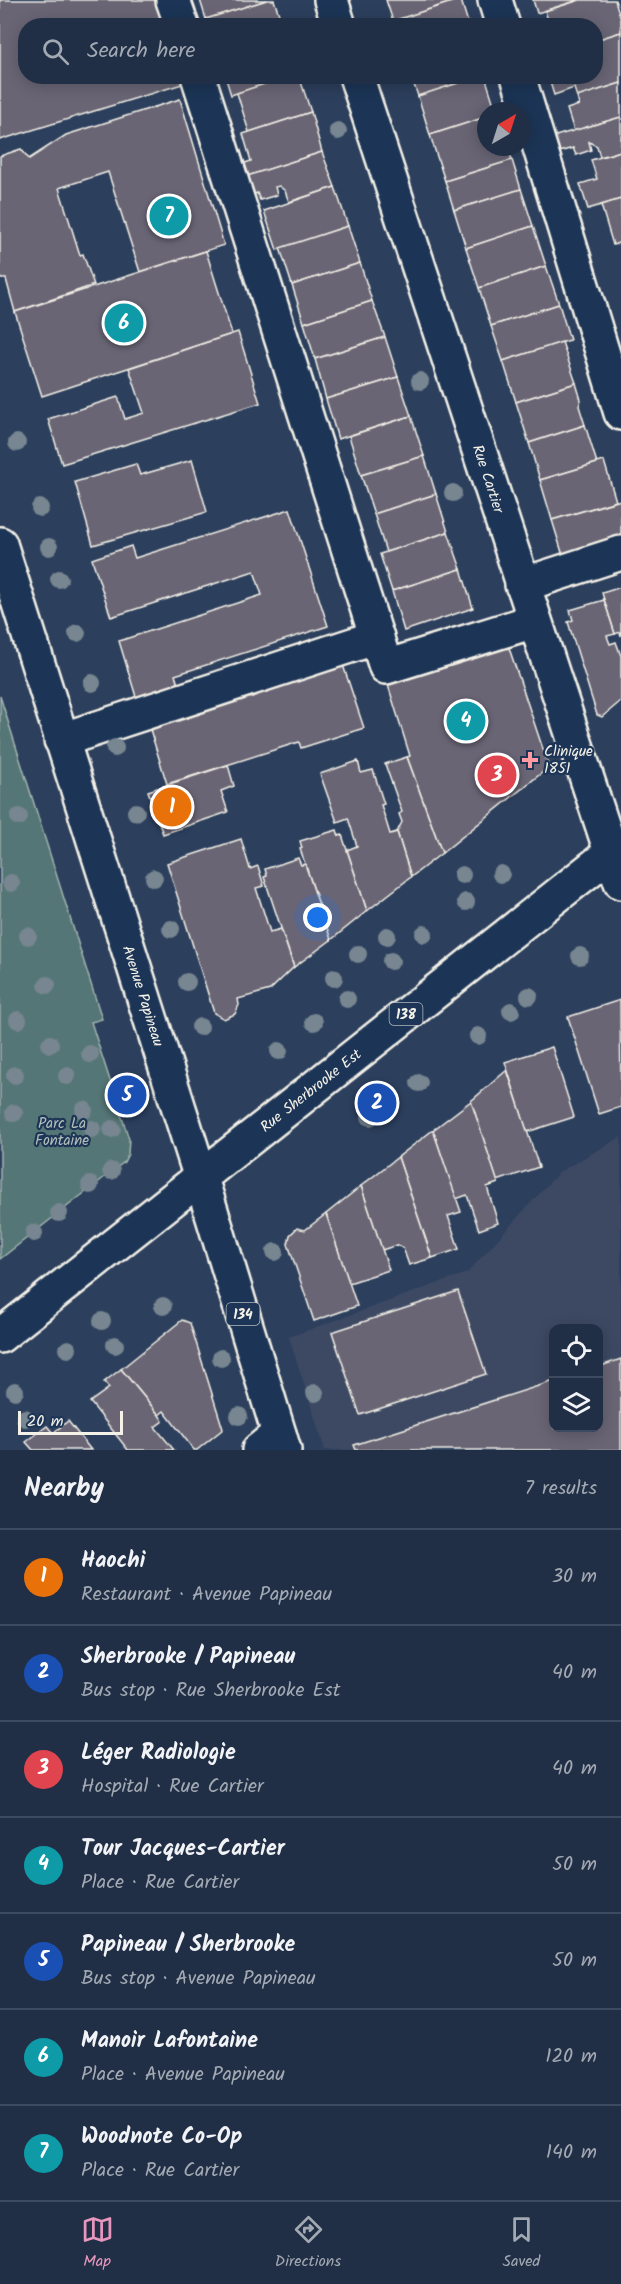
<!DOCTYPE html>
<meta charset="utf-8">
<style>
body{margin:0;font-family:Kalam,sans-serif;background:#2d3b51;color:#f1f3f6}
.controls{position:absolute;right:18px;bottom:18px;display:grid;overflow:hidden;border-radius:12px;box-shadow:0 3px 15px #0003}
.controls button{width:54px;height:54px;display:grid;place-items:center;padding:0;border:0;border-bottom:2px solid #3e4a5f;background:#212f46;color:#f1f3f6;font:30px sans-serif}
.compass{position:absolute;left:477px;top:102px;width:54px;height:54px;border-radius:50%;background:#212f46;box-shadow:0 3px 15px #0003;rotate:39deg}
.scale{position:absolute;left:18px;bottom:15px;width:105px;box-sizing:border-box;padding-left:6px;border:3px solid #f4f1e8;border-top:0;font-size:16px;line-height:21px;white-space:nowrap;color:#f4f1e8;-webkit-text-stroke:4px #1d3557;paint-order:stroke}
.you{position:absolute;left:318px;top:918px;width:21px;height:21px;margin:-15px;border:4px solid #fff;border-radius:50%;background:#1a73e8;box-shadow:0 0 0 9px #1a73e833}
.badge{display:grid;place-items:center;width:39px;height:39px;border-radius:50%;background:#e797bd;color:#fff;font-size:20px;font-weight:700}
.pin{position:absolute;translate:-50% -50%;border:3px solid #fff;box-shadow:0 2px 6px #0006}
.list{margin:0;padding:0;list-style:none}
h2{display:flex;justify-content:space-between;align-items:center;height:78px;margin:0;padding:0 24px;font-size:26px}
h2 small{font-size:20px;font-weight:400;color:#a2a9b3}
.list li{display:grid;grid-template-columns:39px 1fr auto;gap:18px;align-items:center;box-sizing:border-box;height:96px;padding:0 24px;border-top:2px solid #3e4a5f}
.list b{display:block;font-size:22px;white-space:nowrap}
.list p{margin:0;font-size:20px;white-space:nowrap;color:#a2a9b3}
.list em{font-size:20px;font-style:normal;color:#a2a9b3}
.icon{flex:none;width:33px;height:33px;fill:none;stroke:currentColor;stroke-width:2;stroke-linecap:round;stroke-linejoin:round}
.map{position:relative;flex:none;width:621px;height:1450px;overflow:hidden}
.search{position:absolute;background:#212f46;box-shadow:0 3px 15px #0003;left:18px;right:18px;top:18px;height:66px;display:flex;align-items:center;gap:15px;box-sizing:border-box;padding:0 21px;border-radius:24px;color:#a2a9b3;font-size:22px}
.sheet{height:750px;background:#212f46}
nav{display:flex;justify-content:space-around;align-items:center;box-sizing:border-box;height:84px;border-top:2px solid #3e4a5f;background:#212f46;font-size:16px;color:#a2a9b3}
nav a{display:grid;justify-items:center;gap:3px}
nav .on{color:#e797bd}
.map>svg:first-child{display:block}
.built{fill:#3e4a64;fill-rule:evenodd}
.green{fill:#547676;stroke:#a4b4af;stroke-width:1.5}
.building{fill:#696574;stroke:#f4f1e8;stroke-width:1.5}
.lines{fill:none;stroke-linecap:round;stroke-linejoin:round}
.minor-casing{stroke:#f4f1e8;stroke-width:38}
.major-casing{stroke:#f4f1e8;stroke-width:38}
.minor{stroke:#1d3557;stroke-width:33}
.major{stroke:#1d3557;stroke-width:33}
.tree{fill:#778690}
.poi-dot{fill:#ff9aa2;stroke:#1d3557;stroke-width:2}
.labels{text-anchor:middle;stroke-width:4.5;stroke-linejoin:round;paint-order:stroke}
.shield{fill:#1d3557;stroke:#b4b9bc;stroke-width:1.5}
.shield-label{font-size:14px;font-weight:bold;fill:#f4f1e8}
.street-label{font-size:15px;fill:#f4f1e8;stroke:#1d3557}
.poi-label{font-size:15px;fill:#f4f1e8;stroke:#1d3557;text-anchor:start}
.park-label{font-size:15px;fill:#b4c0ba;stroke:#1d3557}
</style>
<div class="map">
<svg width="621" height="1450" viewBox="0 0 621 1450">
<rect width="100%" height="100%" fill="#2c3f5d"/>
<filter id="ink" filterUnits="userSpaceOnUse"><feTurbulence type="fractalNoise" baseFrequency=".0167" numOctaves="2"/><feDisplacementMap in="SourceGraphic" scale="12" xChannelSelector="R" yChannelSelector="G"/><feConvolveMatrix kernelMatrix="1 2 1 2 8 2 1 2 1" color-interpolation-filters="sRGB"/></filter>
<g filter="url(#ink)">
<path class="built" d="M 621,1137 L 621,1450 L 325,1450 L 289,1337 L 467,1273 L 559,1172 ZM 554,1328 L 598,1328 L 598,1428 L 554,1428 Z"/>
<polygon class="green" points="0,696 102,1019 91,1022 129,1139 128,1154 124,1162 0,1259"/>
<g class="building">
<polygon points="0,0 166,0 174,26 26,26 26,76 190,76 192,81 0,140"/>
<polygon points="200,0 267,0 206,19"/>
<polygon points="267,0 274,0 283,26 208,26 206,19"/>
<polygon points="386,0 458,0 393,21"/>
<polygon points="458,0 461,0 469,26 394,26 393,21"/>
<polygon points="533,0 579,0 537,13"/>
<polygon points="580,0 615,0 621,20 621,32 596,40 596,26 550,26 545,11"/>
<polygon points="621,32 621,83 577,97 574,88 554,95 548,76 596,76 596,40"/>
<polygon points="225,76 289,76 231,95"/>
<polygon points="289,76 299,76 311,112 249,132 237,93"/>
<polygon points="411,76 480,76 418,96"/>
<polygon points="480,76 485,76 496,111 486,111 486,117 430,135 418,96"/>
<polygon points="621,83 621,117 574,131 567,109 579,105 577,97"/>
<polygon points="180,99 224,245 140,272 108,172 59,188 80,255 83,254 94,285 15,312 6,279 1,279 0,277 0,156 21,149 29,159 66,135"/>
<polygon points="311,112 322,152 241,178 236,166 251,161 243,134"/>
<polygon points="486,117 486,147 508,147 512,160 445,181 430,135"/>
<polygon points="621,117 621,151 600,157 597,146 589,142 591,150 576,155 573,148 556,153 552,137"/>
<polygon points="621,151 621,199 588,209 580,184 597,179 591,160"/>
<polygon points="322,152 335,187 289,202 285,191 279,186 275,187 277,195 260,200 257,193 247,197 241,178"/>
<polygon points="512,160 521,189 454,210 445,181"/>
<polygon points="335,187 348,226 277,250 264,211"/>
<polygon points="521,189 533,226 466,248 454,210"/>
<polygon points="621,199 621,242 613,245 601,205"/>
<polygon points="348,226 360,263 292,285 280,248"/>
<polygon points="533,226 546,266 479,288 466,248"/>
<polygon points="206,251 232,334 42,396 15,312"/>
<polygon points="360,263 372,301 304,323 292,285"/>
<polygon points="546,266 559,304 491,326 479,288"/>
<polygon points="372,301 385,337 315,359 304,323"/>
<polygon points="559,304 570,340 503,361 491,326"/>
<polygon points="238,332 260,403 62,464 48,419 118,397 125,419 144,413 129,368"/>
<polygon points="385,337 398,377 326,399 315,359"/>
<polygon points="562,342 576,383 516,402 503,361"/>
<polygon points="398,377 411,416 338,439 326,399"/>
<polygon points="576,383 581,400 579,406 585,425 529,443 516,402"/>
<polygon points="411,416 424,456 361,475 349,436"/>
<polygon points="585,425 597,463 540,480 529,443"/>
<polygon points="424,456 436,494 374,514 361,475"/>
<polygon points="192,460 207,512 93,545 75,482 136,464 140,475"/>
<polygon points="604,461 616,501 552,520 540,480"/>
<polygon points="436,494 448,532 386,552 374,514"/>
<polygon points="621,500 621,543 564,559 552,520"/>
<polygon points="290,509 328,626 175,675 179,687 137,700 119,641 262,595 254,571 111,617 92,559 131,546 135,558"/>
<polygon points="448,532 461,569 392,591 380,554"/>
<polygon points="461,569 473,608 404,631 392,591"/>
<polygon points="621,587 621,636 620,632 615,634 602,593"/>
<polygon points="604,600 615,634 607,636 610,644 616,642 621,656 621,701 602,717 597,715 568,622 573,620 570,610"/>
<polygon points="508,645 549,767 442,853 407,757 410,756 388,685"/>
<polygon points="342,662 364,728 301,748 299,742 167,784 148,723"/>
<polygon points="407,757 442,853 411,877 397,832 402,822 399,814 402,812 385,764"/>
<polygon points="358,761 361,773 373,770 384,804 381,805 390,834 397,832 411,877 367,911 347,850 357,846 348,818 337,822 320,774"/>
<polygon points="228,765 234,786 221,791 228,812 163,834 148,791"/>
<polygon points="337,830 339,836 342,835 367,911 331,940 300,849 302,848 300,841"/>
<polygon points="241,839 250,869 258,866 264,886 256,888 270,932 281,929 294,967 270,990 238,999 239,1005 235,1014 224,1019 214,1013 167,863"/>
<polygon points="298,858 301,865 305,864 331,940 294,967 264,877 267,876 265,869"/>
<polygon points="620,1000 621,1107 599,1114 568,1017"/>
<polygon points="552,1047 574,1117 527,1132 505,1062"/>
<polygon points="507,1070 539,1167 497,1181 471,1101"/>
<polygon points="471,1101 498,1183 487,1187 498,1223 479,1230 467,1195 456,1199 433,1130"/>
<polygon points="433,1130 461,1212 448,1216 459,1249 432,1258 398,1157"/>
<polygon points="398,1157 432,1258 409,1265 403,1248 397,1245 382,1250 361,1186"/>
<polygon points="361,1186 389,1270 349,1283 326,1214"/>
<polygon points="326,1214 357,1306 314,1321 288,1244 290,1235 297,1228 305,1230"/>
<polygon points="458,1291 486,1374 360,1415 332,1332"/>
<polygon points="182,1320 190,1323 223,1429 197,1450 194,1450 164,1411 159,1415 121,1369"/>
<polygon points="598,1358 601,1366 621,1359 621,1450 356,1450 354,1445 554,1381 554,1428 598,1428"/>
<polygon points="121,1369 159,1415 163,1421 155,1427 174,1450 128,1450 90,1402 109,1388 104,1382"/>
<polygon points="68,1421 91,1450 33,1450 26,1442 47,1426 53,1433"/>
</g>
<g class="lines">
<g class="minor-casing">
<g id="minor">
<polyline points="173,0 182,26"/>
<polyline points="331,0 339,26"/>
<polyline points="495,0 503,26"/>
<polyline points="198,76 386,667 534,621"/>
<path id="s1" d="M 356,76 L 621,882"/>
<polyline points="518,76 621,413"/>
<polyline points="522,585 621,553"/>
<polyline points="61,740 377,637"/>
<polyline points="259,1450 279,1434"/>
</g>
</g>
<g class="major-casing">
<g id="major">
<path id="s2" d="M 0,544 L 201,1178 L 284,1450"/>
<path id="s3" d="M 0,1336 L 621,845"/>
</g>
</g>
<use href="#minor" class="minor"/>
<use href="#major" class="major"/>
</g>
<g class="tree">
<circle cx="338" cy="131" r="9"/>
<circle cx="420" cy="381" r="9"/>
<circle cx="17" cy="443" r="9"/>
<circle cx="453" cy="493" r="9"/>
<circle cx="40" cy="508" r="9"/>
<circle cx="49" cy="547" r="9"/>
<circle cx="59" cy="579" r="9"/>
<circle cx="77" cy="633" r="9"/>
<circle cx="92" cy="683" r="9"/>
<circle cx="115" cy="748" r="9"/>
<circle cx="136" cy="812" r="9"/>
<circle cx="19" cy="817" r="9"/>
<circle cx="501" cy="874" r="9"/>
<circle cx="462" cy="875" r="9"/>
<circle cx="154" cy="878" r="9"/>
<circle cx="11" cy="883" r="9"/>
<circle cx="466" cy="902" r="9"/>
<circle cx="171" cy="929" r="9"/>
<circle cx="424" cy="934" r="9"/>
<circle cx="28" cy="936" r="9"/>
<circle cx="387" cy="936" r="9"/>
<circle cx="358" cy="954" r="9"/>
<circle cx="580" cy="956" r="9"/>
<circle cx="391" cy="961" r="9"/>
<circle cx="334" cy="978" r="9"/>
<circle cx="187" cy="982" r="9"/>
<circle cx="47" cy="985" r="9"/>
<circle cx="529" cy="996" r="9"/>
<circle cx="347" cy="999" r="9"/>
<circle cx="511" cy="1011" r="9"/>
<circle cx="18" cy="1020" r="9"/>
<circle cx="314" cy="1022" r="9"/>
<circle cx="200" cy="1027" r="9"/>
<circle cx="478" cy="1036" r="9"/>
<circle cx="50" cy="1044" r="9"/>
<circle cx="279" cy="1051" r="9"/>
<circle cx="90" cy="1054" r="9"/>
<circle cx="15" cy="1075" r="9"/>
<circle cx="67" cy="1076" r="9"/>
<circle cx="419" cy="1083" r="9"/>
<circle cx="84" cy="1110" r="9"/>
<circle cx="14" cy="1113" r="9"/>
<circle cx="370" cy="1117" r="9"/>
<circle cx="92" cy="1129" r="9"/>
<circle cx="112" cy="1129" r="9"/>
<circle cx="111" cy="1171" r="9"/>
<circle cx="90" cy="1185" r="9"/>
<circle cx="59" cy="1213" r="9"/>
<circle cx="34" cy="1233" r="9"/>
<circle cx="275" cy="1252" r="9"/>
<circle cx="163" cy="1306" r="9"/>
<circle cx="102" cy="1321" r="9"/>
<circle cx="115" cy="1345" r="9"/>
<circle cx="68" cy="1349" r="9"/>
<circle cx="221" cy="1358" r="9"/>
<circle cx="15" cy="1391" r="9"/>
<circle cx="315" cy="1393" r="9"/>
<circle cx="239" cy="1416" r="9"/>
<circle cx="25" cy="1418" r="9"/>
</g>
</g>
<path class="poi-dot" d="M527 751h6v6h6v6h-6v6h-6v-6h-6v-6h6z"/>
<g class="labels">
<g class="shield">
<rect x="389.5" y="1003" width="33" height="22" rx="4.5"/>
<rect x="226.5" y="1303" width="33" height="22" rx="4.5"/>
</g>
<g class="shield-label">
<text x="406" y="1019">138</text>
<text x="243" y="1319">134</text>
</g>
<g class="street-label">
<text dy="5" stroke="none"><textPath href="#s1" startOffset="424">Rue Cartier</textPath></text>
<text dy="5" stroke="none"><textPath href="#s2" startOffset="474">Avenue Papineau</textPath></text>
<text dy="5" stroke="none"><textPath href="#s3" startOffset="396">Rue Sherbrooke Est</textPath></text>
</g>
<g class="poi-label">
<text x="544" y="756">Clinique<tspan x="544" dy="17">1851</tspan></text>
</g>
<g class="park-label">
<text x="62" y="1128">Parc La<tspan x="62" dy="17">Fontaine</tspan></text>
</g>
</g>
</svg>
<div class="controls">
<button><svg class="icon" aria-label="locate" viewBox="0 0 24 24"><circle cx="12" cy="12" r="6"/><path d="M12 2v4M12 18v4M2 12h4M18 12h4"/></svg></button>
<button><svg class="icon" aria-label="layers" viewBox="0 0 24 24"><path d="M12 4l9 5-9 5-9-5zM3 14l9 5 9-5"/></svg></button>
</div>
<svg class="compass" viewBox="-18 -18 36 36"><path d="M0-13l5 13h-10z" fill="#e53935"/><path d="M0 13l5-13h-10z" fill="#a2a9b3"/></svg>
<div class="scale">20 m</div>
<div class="you"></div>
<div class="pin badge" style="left:172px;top:807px;background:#e8710a">1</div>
<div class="pin badge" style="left:377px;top:1103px;background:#1a4fb4">2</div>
<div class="pin badge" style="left:497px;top:775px;background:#e0444e">3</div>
<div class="pin badge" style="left:466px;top:721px;background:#0f9aa8">4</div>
<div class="pin badge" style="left:127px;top:1095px;background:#1a4fb4">5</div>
<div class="pin badge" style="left:124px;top:323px;background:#0f9aa8">6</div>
<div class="pin badge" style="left:169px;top:216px;background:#0f9aa8">7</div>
<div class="search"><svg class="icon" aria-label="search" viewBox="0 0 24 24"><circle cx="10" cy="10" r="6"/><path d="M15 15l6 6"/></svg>Search here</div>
</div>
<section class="sheet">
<h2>Nearby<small>7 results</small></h2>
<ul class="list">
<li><span class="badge" style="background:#e8710a">1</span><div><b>Haochi</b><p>Restaurant · Avenue Papineau</p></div><em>30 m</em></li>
<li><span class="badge" style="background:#1a4fb4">2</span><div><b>Sherbrooke / Papineau</b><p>Bus stop · Rue Sherbrooke Est</p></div><em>40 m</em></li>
<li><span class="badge" style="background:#e0444e">3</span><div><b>Léger Radiologie</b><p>Hospital · Rue Cartier</p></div><em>40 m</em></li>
<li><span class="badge" style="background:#0f9aa8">4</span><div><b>Tour Jacques-Cartier</b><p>Place · Rue Cartier</p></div><em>50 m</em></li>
<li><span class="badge" style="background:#1a4fb4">5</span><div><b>Papineau / Sherbrooke</b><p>Bus stop · Avenue Papineau</p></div><em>50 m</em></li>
<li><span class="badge" style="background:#0f9aa8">6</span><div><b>Manoir Lafontaine</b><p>Place · Avenue Papineau</p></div><em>120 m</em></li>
<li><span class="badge" style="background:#0f9aa8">7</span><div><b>Woodnote Co-Op</b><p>Place · Rue Cartier</p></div><em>140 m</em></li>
</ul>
</section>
<nav>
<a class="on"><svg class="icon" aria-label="map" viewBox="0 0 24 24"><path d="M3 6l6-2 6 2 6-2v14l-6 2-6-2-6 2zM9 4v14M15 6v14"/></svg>Map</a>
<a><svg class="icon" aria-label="directions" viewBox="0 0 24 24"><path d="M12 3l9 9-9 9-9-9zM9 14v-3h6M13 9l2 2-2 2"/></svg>Directions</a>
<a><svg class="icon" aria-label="saved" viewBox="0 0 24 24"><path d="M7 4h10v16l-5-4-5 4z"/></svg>Saved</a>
</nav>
